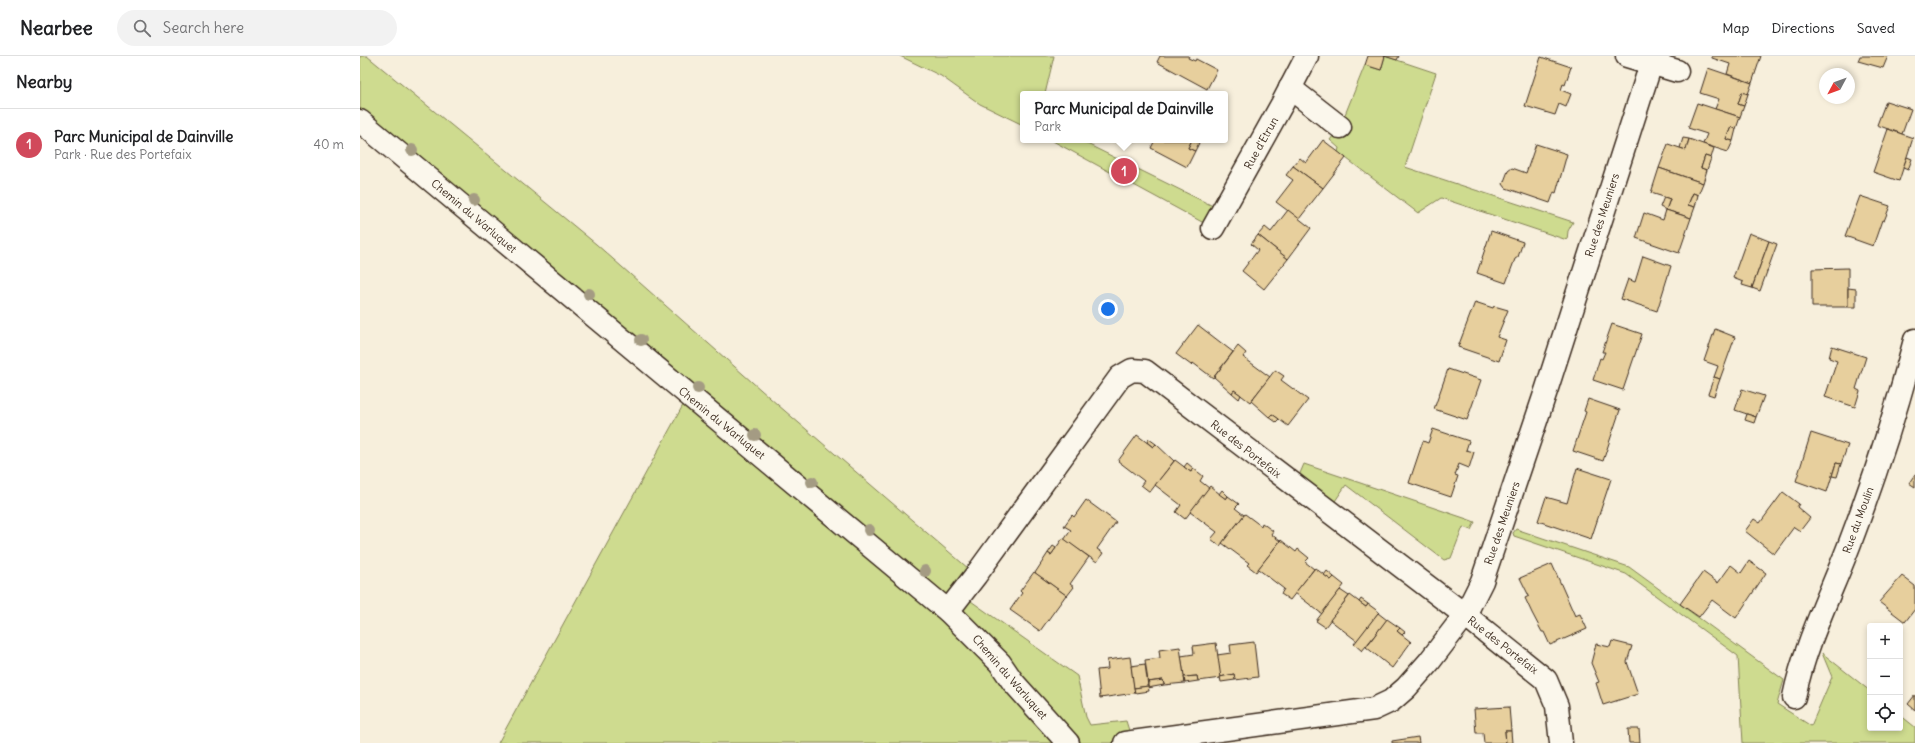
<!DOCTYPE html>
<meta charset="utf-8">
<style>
body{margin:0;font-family:Delius,sans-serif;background:#f2f2f2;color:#202124}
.controls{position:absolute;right:12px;bottom:12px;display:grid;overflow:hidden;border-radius:4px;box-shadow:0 2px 6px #0003}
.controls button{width:36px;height:36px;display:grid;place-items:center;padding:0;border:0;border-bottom:1px solid #e0e0e0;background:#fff;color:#202124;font:20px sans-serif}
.compass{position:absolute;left:1459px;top:12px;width:36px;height:36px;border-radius:50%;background:#fff;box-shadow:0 2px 6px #0003;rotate:229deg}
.you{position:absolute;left:748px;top:253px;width:14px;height:14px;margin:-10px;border:3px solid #fff;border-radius:50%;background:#1a73e8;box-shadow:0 0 0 6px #1a73e833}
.badge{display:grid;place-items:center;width:26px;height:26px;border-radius:50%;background:#d1495b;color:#fff;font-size:13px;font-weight:700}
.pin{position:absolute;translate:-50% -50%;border:2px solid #fff;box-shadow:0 1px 4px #0006}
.popup{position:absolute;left:660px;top:35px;width:208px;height:52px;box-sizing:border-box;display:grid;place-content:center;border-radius:4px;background:#fff;filter:drop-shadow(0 1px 3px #0005);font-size:13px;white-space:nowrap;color:#757577}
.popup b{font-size:15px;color:#202124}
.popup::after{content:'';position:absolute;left:50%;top:100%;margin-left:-8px;border:8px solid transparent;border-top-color:#fff}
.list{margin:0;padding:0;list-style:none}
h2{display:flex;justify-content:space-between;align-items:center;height:52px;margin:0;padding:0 16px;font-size:17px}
h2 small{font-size:13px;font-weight:400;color:#757577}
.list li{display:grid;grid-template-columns:26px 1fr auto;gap:12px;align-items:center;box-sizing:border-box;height:72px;padding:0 16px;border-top:1px solid #e0e0e0}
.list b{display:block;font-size:15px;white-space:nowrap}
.list p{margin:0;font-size:13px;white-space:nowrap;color:#757577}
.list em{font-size:13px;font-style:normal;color:#757577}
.icon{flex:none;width:22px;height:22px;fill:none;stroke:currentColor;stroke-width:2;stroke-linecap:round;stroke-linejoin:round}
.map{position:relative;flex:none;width:1555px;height:687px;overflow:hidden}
header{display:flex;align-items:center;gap:24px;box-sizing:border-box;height:56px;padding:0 20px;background:#fff;border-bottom:1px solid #e0e0e0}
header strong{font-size:19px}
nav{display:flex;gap:22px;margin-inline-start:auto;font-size:14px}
.search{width:280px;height:36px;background:#f2f2f2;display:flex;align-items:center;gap:10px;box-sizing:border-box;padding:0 14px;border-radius:22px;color:#757577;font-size:15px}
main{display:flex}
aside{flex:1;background:#fff}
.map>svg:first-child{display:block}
.green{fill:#cedb8f;stroke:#848256}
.building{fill:#e7cf9d;stroke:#3b2a1e}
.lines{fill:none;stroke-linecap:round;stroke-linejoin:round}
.minor-casing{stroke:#3b2a1e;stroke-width:25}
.minor{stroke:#fbf7ec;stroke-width:22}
.tree{fill:#a49b83}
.labels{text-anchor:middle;stroke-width:4;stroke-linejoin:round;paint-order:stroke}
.street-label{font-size:11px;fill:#3b2a1e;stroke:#fbf7ec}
</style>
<header>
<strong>Nearbee</strong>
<div class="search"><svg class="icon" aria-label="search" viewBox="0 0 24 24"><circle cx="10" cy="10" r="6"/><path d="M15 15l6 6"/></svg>Search here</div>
<nav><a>Map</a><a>Directions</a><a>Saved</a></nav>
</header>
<main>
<aside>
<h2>Nearby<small></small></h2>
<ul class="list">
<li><span class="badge">1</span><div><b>Parc Municipal de Dainville</b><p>Park · Rue des Portefaix</p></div><em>40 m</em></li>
</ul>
</aside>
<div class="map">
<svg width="1555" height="687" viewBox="0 0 1555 687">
<rect width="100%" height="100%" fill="#f7efdc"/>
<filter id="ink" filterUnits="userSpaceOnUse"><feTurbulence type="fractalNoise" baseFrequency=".025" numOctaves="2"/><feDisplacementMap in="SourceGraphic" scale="8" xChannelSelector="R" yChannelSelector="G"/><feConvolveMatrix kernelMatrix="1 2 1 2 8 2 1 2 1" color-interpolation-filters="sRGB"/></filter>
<g filter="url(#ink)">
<g class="green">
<polygon points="0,0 7,0 236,188 418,349 616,519 601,538 717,620 726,661 730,669 766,665 773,687 138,687 328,340 0,65"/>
<polygon points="540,0 694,0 685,38 663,38 663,69 620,48 581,20"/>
<polygon points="1025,0 1076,17 1045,111 1213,166 1208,175 1207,184 1081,142 1058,157 978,96 979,92 970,84 980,71 1005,9 1021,14"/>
<polygon points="691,84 719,84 863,155 853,172"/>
<polygon points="944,408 1107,463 1115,466 1111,474 1103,471 1091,502 1084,504 986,429 973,448 938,422"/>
<polygon points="1156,473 1269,511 1424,624 1417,648 1451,670 1472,621 1462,597 1510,635 1510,672 1540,672 1540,659 1555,671 1555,687 1383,687 1378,600 1266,518 1154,480 1153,477"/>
</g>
<g class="building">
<polygon points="800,0 829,0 828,2 835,5 836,3 857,14 847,33 797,6"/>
<polygon points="1008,0 1025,0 1021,14 1005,9"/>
<polygon points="1024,0 1039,0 1037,4"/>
<polygon points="1352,0 1401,0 1392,27 1367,18 1370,8 1352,2"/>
<polygon points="1500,0 1528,0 1523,12 1498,5"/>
<polygon points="1181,1 1211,11 1205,29 1203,28 1201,34 1211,38 1206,51 1199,48 1195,59 1165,50"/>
<polygon points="1348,12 1392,27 1388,38 1382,36 1378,48 1384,50 1380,61 1355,53 1359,43 1340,37"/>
<polygon points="1382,36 1388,38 1384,50 1378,48"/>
<polygon points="1526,45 1551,53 1542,78 1517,69"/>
<polygon points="1337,47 1380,61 1376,73 1371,71 1366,83 1373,85 1368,96 1343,88 1347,78 1328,72"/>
<polygon points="1371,71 1376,73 1373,85 1366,83"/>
<polygon points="1528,73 1553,82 1539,125 1513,116"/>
<polygon points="1323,82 1329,83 1326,94 1320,92"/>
<polygon points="1329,83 1354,92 1351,102 1345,100 1341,112 1347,114 1343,127 1299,112 1308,88 1326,94"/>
<polygon points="795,84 832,84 828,92 835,95 827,111 791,92"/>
<polygon points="832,84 839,87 835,95 828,92"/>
<polygon points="963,84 986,102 963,132 933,110 940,102 946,107"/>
<polygon points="1176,88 1207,98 1196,137 1194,136 1190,147 1146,132 1143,128 1148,115 1152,112 1166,117"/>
<polygon points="1345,100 1351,102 1347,114 1341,112"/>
<polygon points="1547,101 1552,103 1548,114 1543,112"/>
<polygon points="933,110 963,132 939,163 916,146 933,124 926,119"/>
<polygon points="1299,112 1343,127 1338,139 1333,137 1328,149 1335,151 1331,162 1306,154 1310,143 1291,137"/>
<polygon points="1333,137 1338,139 1335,151 1328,149"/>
<polygon points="1500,140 1530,150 1524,165 1522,164 1513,190 1485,180"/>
<polygon points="1304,141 1310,143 1306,154 1300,151"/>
<polygon points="928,154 951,172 928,203 898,179 905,171 911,176"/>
<polygon points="1306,154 1331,162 1319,197 1276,182 1284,157 1303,164"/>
<polygon points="1131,175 1163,186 1158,201 1155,203 1146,227 1117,217"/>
<polygon points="1389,177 1409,185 1392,232 1382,229 1383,226 1373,222"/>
<polygon points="898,179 928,203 904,233 882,215 898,194 891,188"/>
<polygon points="1409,185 1417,188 1400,235 1392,232"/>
<polygon points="1283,200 1311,210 1297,255 1261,243 1268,223 1275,226"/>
<polygon points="1488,212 1488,251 1452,251 1452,213"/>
<polygon points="1488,232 1496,233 1496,251 1488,251"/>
<polygon points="1115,246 1133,252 1134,250 1148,254 1137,281 1146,284 1139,305 1098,291"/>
<polygon points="1252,268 1282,278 1263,334 1233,324 1240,302 1242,303 1245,296 1242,296"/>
<polygon points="838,269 873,296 853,322 833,307 831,309 816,298"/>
<polygon points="1355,273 1375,281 1360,323 1354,321 1358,310 1344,305"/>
<polygon points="878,290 886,297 883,301 910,321 890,346 874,334 872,337 854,321"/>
<polygon points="1472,290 1506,301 1496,333 1500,335 1495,351 1465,341 1477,305 1469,302"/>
<polygon points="1088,313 1121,324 1107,364 1074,353"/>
<polygon points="915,314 924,320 921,324 948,344 928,370 912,358 909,361 891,345"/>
<polygon points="1354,321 1360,323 1354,340 1348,338"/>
<polygon points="1382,333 1404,340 1396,361 1375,354"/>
<polygon points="874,334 881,339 879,343 872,337"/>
<polygon points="1228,343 1260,354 1243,405 1213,395 1226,356 1224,355"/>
<polygon points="912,358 919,363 916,366 909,361"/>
<polygon points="1387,358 1396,361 1394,367 1385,364"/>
<polygon points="1073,373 1109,385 1106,394 1114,396 1109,412 1099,408 1095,419 1098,420 1091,441 1049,427 1063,385 1068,387"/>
<polygon points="1451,377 1488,389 1481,408 1476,407 1467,436 1436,425"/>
<polygon points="777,379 793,391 796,388 814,405 790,436 781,429 784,425 758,405"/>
<polygon points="789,383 796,388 793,391 787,386"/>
<polygon points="815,404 831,416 833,412 843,420 840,425 849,432 825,463 816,456 821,449 795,429"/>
<polygon points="827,407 833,412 831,416 824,411"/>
<polygon points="1476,407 1481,408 1477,421 1472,420"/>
<polygon points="1217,412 1251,423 1231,483 1178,465 1186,441 1207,447"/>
<polygon points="1555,418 1555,431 1549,427"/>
<polygon points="850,430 866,443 868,440 879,448 875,452 884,459 860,490 851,483 857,476 830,456"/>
<polygon points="862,434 868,440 866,443 859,438"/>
<polygon points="1423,436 1439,448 1437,451 1450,462 1440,475 1434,471 1414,498 1385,475 1394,463 1400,467"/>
<polygon points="726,444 756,466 737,493 743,497 737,506 704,484 711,474 704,470 712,459 714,461"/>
<polygon points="885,458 901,470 902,467 913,475 911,478 920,485 896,516 887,509 889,507 862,487"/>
<polygon points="703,482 729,501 710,528 714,531 707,540 675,517 688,497 691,499"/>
<polygon points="921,484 936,496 938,493 949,502 945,506 954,513 930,544 921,538 924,533 898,513"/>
<polygon points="693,490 696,492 691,499 688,497"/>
<polygon points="1389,505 1406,517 1376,562 1352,544 1339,561 1320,548 1343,516 1358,527 1371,509 1381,517"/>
<polygon points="1192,508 1215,560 1220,558 1227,573 1190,589 1184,576 1182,576 1172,557 1165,542 1169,540 1160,522"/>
<polygon points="955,512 971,524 974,521 984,529 962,558 935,537"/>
<polygon points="967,515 974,521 971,524 964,519"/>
<polygon points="674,516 706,539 680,575 650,554 662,537 660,535"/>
<polygon points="1542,520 1555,530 1555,553 1545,566 1519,546"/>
<polygon points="980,534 989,540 965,571 956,565"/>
<polygon points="990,539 1006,551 1008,548 1019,556 997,585 970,564"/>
<polygon points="1001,543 1008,548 1006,551 999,546"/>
<polygon points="1018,557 1027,564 1002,595 994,588"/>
<polygon points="1027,563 1040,572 1037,575 1051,586 1032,612 1006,591"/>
<polygon points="1040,572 1045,576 1042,579 1037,575"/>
<polygon points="1252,585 1272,590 1267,606 1278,638 1243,649 1236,627 1239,626 1231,607 1236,588 1250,591"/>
<polygon points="894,586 898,621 875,624 874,618 860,621 857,599 871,597 870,589"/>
<polygon points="856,587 861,622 838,625 837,620 824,621 821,600 834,598 833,590"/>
<polygon points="820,591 825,627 804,629 803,624 788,626 785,604 800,602 799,594"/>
<polygon points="770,601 775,637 740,642 737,614 748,613 747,604"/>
<polygon points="785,608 788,630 774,632 771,610"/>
<polygon points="874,618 875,624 861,626 860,621"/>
<polygon points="837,620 838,625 825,627 824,621"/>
<polygon points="803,624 804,629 788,632 788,626"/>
<polygon points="788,630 789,635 775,637 774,632"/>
<polygon points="1555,639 1555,654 1548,648"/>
<polygon points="1149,651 1151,675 1145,675 1146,687 1124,687 1123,677 1116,677 1114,653"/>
<polygon points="1268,673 1279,673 1280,687 1269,687"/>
<polygon points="1145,675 1151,675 1152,687 1146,687"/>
<polygon points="1058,681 1059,687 1032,687 1032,685"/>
</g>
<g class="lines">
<g class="minor-casing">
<g id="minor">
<polyline points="1267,0 1317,15"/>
<polyline points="930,32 980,71"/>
<polyline points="0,65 588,555 640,607 653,626 708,687"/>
<polyline points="853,172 922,48 947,0"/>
<polyline points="588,555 616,519 760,321 772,314 785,315 1105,559 1186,624 1197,650 1201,687"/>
<path d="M 1434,641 C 1445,588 1471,537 1490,487 C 1515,421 1537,353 1555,284"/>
<polyline points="765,687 1014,653 1031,645 1046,632 1069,606 1105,559 1122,525 1187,332 1291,8"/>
</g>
</g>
<use href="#minor" class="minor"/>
</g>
<g class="tree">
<circle cx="52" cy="94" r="6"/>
<circle cx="114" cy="144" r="6"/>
<circle cx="229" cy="238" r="6"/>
<circle cx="281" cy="284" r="6"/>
<circle cx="338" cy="332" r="6"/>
<circle cx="395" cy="379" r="6"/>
<circle cx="452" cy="426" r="6"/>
<circle cx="509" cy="474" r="6"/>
<circle cx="565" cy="515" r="6"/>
</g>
</g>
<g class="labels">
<g class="street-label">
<text transform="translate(901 87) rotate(-61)" y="4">Rue d'Etrun</text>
<text transform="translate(1242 159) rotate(-72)" y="4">Rue des Meuniers</text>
<text transform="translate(114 160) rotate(40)" y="4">Chemin du Warluquet</text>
<text transform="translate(362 367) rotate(39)" y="4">Chemin du Warluquet</text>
<text transform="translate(886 393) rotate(38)" y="4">Rue des Portefaix</text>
<text transform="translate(1498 464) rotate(-70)" y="4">Rue du Moulin</text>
<text transform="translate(1142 467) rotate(-71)" y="4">Rue des Meuniers</text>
<text transform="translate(1143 589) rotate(38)" y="4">Rue des Portefaix</text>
<text transform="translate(650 621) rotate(49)" y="4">Chemin du Warluquet</text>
</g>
</g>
</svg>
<div class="controls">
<button>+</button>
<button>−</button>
<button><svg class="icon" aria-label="locate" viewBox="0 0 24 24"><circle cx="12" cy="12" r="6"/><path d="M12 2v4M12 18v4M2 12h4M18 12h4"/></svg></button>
</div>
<svg class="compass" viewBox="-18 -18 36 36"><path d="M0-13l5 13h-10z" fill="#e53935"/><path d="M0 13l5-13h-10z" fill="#757577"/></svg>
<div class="you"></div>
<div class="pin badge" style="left:764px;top:115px">1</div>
<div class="popup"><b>Parc Municipal de Dainville</b>Park</div>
</div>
</main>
